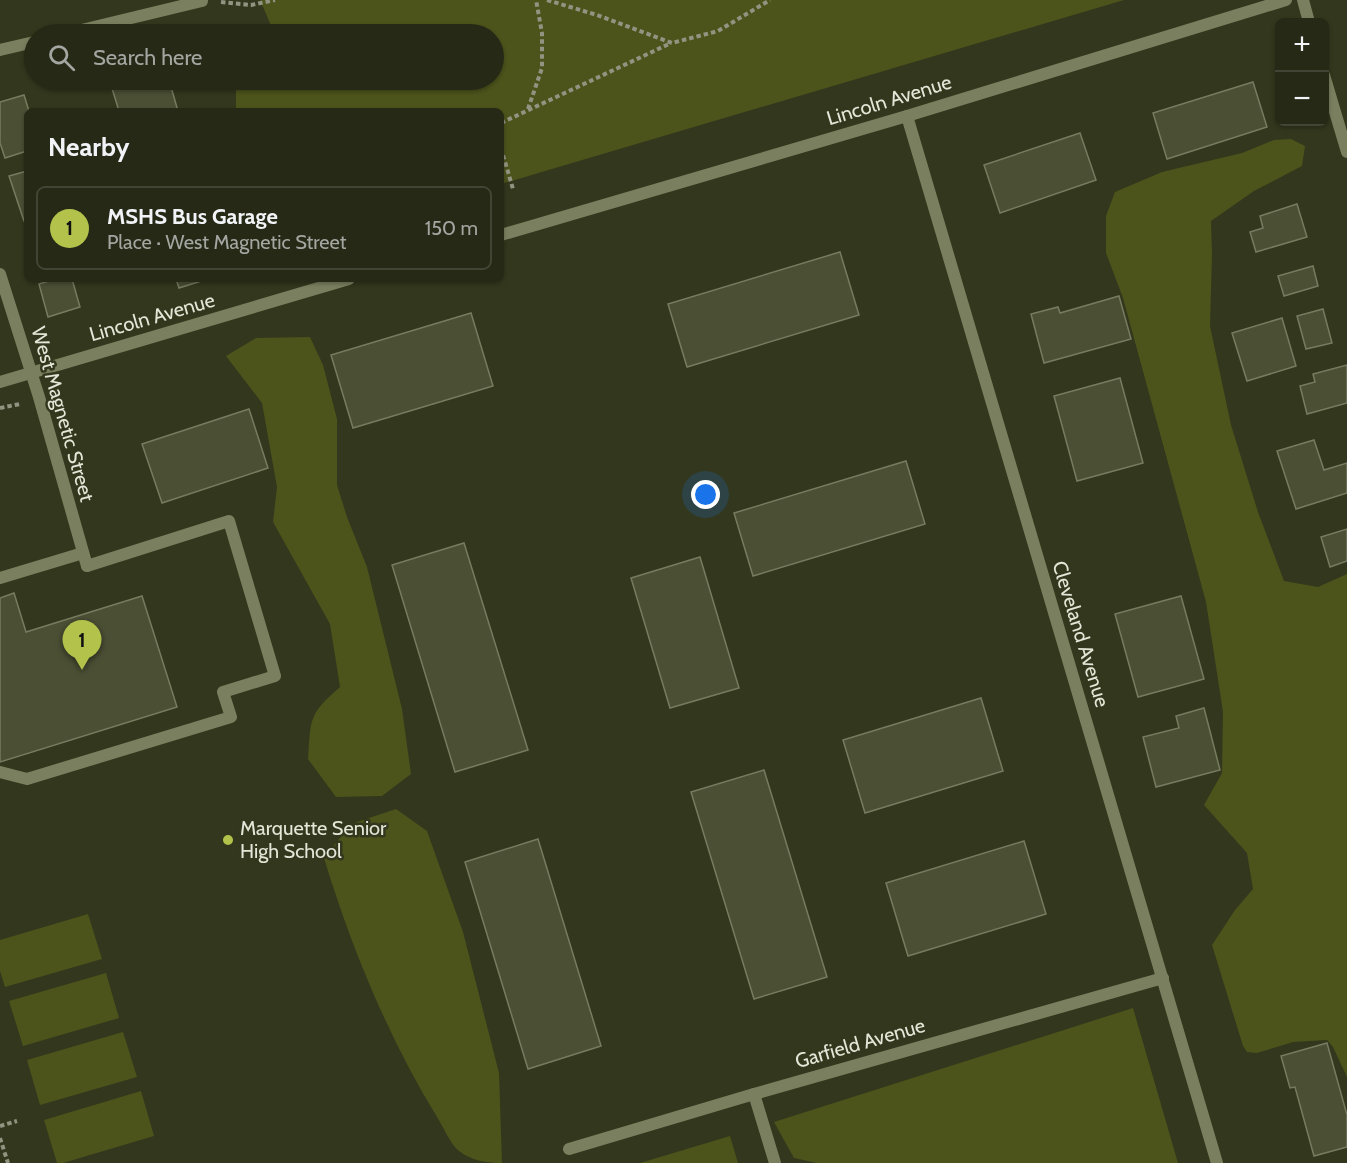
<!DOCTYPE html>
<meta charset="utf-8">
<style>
body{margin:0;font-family:Cabin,sans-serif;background:#2e311f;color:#f1f3f6}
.controls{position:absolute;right:18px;top:18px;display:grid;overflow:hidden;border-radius:9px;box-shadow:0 2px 4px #0004}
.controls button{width:54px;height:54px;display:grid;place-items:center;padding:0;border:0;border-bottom:2px solid #424535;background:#262916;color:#f1f3f6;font:30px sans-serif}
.you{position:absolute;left:706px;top:495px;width:21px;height:21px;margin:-15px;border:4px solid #fff;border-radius:50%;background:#1a73e8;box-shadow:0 0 0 9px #1a73e833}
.badge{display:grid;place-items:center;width:39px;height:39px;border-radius:50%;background:#b3c24b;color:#111;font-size:20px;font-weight:700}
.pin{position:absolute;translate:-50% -50px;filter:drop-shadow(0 2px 3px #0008)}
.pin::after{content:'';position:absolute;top:32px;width:21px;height:18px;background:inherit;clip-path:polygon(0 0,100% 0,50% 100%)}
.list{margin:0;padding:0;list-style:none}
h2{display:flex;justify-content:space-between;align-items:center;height:78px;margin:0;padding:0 24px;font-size:26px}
h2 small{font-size:20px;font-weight:400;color:#a4a6a1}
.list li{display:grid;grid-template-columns:39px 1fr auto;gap:18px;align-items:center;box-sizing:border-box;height:84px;margin:0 12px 12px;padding:0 12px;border:2px solid #424535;border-radius:9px}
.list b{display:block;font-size:22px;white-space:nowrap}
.list p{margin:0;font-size:20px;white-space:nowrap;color:#a4a6a1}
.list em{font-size:20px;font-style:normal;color:#a4a6a1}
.icon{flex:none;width:33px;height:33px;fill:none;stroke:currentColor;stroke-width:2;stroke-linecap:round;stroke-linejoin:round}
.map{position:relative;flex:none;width:1347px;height:1163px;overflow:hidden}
.search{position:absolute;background:#262916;box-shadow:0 2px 4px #0004;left:24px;top:24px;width:480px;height:66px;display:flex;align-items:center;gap:15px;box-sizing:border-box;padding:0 21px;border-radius:33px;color:#a4a6a1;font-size:22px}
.panel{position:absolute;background:#262916;box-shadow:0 2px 4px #0004;left:24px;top:108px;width:480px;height:174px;border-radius:9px}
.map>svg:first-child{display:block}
.green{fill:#4c531b}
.building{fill:#4b4f34;stroke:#777c60;stroke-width:1.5}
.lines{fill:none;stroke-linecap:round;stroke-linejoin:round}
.path{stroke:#919480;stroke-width:4;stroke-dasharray:4.5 3;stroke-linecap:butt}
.service{stroke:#7a805f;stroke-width:12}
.minor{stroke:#7a805f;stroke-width:12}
.tertiary{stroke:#7a805f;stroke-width:12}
.poi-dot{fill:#b3c24b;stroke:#33371d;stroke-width:2}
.labels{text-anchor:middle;stroke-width:5;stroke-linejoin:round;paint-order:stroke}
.street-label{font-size:20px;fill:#e4e7d7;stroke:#33371d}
.poi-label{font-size:20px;fill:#e4e7d7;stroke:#33371d;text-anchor:start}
</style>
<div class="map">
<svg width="1347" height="1163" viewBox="0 0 1347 1163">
<rect width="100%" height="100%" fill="#33371d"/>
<g class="green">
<polygon points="260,0 1124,0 501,184 501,111 236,111 236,89 242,80 494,80 494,34 271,34 273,30"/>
<polygon points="1291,139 1305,146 1302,166 1254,191 1211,221 1212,254 1210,326 1231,425 1258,512 1284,581 1318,587 1347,574 1347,1077 1333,1047 1327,1040 1293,1042 1257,1053 1247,1052 1243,1046 1212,945 1235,910 1253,889 1247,853 1204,805 1222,773 1223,712 1206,602 1123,298 1106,253 1106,216 1115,192 1162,172 1242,153 1274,140"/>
<path d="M 310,337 L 323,365 L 337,419 L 337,485 L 347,517 L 367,567 L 402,709 L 411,774 L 382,796 L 336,797 L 308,759 C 311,718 308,715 340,687 L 330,624 L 273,522 L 277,487 L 262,403 L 226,356 L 256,338 Z"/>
<path d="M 396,809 L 427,831 L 463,932 L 499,1073 L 502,1163 C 487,1163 472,1161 459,1151 C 450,1144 443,1126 437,1117 C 388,1037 351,947 324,858 L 351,824 Z"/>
<polygon points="88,914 102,959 5,987 0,971 0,940"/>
<polygon points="106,973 119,1018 23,1046 9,1001"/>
<polygon points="1133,1008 1178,1163 817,1163 794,1158 774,1122"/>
<polygon points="123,1032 137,1077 40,1105 27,1060"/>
<polygon points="141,1091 154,1136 63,1163 57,1163 44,1120"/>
<polygon points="730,1136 738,1163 640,1163"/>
</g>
<g class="building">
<polygon points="118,80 169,80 178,111 119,111 110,82"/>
<polygon points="1253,82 1267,127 1167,159 1153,113"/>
<polygon points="24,95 29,111 27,111 27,151 5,158 0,143 0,102"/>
<polygon points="1080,133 1096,180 1000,213 984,165"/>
<polygon points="27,171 27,220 24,221 9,176"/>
<polygon points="1297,204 1307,237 1256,252 1250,232 1263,228 1260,216"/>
<polygon points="840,252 859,315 687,367 668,304"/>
<polygon points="1313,266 1318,286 1284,296 1278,276"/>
<polygon points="56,279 72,279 80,307 48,317 39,284"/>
<polygon points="176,279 208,279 179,288"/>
<polygon points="1119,296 1131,339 1044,363 1031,314 1058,307 1060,313"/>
<polygon points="1323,309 1332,343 1306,349 1297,316"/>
<polygon points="471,313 493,386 353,428 331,355"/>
<polygon points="1282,318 1296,366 1247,381 1232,333"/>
<polygon points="1347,365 1347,403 1307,414 1300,386 1315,382 1313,374"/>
<polygon points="1120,378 1143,463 1077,481 1054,396"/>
<polygon points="249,409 268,468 162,503 142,444"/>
<polygon points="1314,440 1324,470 1347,463 1347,493 1296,509 1277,451"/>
<polygon points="906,461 925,524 753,576 734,513"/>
<polygon points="1347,529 1347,561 1330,567 1321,537"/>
<polygon points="464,543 528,750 455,772 392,565"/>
<polygon points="700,557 739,688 670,708 631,578"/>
<polygon points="14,593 26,632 142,596 177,707 0,762 0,598"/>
<polygon points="1181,596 1204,679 1138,697 1115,614"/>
<polygon points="981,698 1003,771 865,813 843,740"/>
<polygon points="1204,708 1220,770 1156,787 1143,737 1179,728 1176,716"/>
<polygon points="764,770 827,977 754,999 691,792"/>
<polygon points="538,839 601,1046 528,1069 465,862"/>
<polygon points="1024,841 1046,914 908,956 886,883"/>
<polygon points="1327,1043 1347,1115 1347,1147 1314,1156 1295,1087 1290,1088 1281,1056"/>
</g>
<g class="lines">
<g class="path">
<polyline points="547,0 597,15 672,43 718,31 770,0"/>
<polyline points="221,2 251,5 275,0"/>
<polyline points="528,109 542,68 542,33 536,0"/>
<polyline points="501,123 671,43"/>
<polyline points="501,148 513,189"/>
<polyline points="0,408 20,404"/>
<polyline points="0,1126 17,1121"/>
<polyline points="0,1138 8,1163"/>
</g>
<g class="service">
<polyline points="0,578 83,553"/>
<polyline points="0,772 27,779 231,717 223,692 275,676 229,521 87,566"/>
</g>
<g class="minor">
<polyline points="1303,0 1309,22"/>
<polyline points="65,34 202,1"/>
<polyline points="0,50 34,42"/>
<polyline points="1324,75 1347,152"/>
<polyline points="907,116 1217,1163"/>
<polyline points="0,274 39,397 87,566"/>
<polyline points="754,1094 775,1163"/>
<polyline points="569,1149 754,1094 1163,978"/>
</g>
<g class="tertiary">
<polyline points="501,235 907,116 1286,0"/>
<polyline points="0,382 349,279"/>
</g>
</g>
<circle class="poi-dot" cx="228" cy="840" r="6"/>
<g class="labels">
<g class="street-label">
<text transform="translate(889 100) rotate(-17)" y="7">Lincoln Avenue</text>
<text transform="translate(152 317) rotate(-16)" y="7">Lincoln Avenue</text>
<text transform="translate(63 414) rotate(74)" y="7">West Magnetic Street</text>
<text transform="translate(1081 634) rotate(73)" y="7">Cleveland Avenue</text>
<text transform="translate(860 1043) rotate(-16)" y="7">Garfield Avenue</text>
</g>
<g class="poi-label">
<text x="240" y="835">Marquette Senior<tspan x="240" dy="23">High School</tspan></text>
</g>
</g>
</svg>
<div class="controls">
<button>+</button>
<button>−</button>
</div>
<div class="you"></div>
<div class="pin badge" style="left:82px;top:670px">1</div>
<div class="search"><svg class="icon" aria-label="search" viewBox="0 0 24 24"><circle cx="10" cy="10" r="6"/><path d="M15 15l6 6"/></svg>Search here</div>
<section class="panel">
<h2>Nearby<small></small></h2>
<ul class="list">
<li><span class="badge">1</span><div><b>MSHS Bus Garage</b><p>Place · West Magnetic Street</p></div><em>150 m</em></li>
</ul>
</section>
</div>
